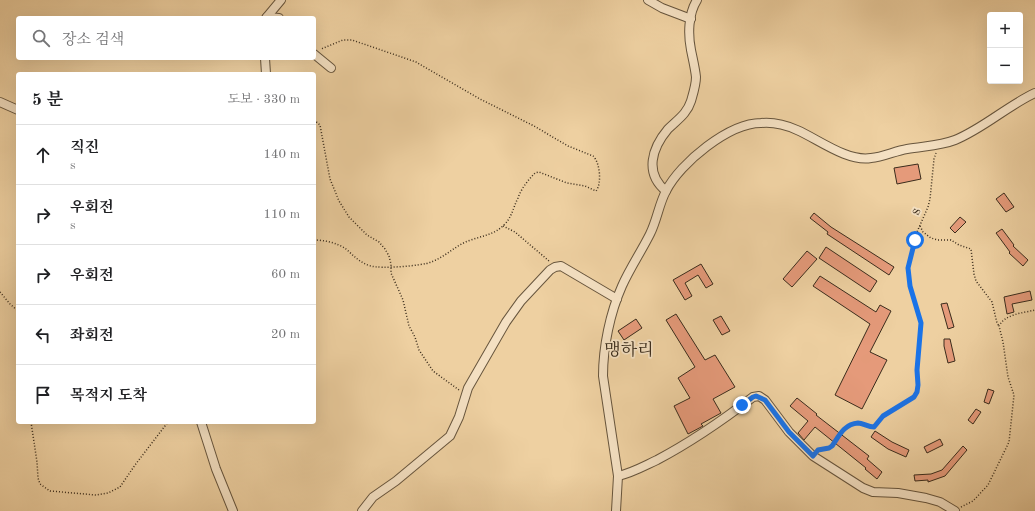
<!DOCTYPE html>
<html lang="ko">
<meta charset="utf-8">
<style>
body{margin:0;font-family:"Old Standard TT","Noto Serif KR",serif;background:#f2f2f2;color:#202124}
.controls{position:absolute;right:12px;top:12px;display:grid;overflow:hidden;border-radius:4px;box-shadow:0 4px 16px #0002}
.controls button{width:36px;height:36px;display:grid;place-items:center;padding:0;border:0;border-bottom:1px solid #e0e0e0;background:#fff;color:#202124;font:20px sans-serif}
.stop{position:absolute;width:12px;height:12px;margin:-9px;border:3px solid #1a73e8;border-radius:50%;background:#fff}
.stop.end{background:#1a73e8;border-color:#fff;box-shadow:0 1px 4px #0008}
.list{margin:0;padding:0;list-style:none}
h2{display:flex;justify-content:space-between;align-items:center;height:52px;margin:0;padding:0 16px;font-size:17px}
h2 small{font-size:13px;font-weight:400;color:#757577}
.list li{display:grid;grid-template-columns:26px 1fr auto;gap:12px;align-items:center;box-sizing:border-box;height:60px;padding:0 16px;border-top:1px solid #e0e0e0}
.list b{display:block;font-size:15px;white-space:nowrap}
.list p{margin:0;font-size:13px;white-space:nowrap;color:#757577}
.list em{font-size:13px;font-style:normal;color:#757577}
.icon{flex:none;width:22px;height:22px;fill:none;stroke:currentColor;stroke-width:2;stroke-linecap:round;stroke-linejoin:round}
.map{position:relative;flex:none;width:1035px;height:511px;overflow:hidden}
.search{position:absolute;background:#fff;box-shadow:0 4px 16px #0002;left:16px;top:16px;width:300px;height:44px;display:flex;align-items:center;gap:10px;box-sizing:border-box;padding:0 14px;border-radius:4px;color:#757577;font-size:15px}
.panel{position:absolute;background:#fff;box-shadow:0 4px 16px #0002;left:16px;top:72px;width:300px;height:352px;border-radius:4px}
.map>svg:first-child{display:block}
.building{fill:#e59a7a;stroke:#3a2c1c}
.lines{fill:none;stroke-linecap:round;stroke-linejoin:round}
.minor-casing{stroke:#67553d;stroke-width:10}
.path{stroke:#3a2c1c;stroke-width:1.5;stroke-dasharray:1 2;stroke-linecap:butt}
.minor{stroke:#f4e0c2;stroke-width:8}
.route{stroke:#1a73e8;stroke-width:5}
.labels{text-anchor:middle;stroke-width:3.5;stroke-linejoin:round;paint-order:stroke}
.street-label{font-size:15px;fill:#3a2c1c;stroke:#f4e0c2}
.quarter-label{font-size:17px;fill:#3a2c1c;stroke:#f4e0c2}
</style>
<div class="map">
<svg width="1035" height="511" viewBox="0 0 1035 511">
<rect width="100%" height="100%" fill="#eed0a1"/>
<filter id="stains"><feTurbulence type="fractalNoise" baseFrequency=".005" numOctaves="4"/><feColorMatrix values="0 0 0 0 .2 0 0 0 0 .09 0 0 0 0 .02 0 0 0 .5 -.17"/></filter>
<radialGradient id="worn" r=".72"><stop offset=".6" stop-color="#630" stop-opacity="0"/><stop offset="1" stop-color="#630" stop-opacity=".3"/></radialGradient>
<g class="building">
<polygon points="918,164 921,179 897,184 894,168"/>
<polygon points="1004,193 1014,207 1006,212 996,199"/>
<polygon points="814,213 831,227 894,267 889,275 827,234 828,232 810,218"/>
<polygon points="960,217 966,222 955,233 950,228"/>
<polygon points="1002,229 1014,245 1013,246 1028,260 1023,266 1009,253 1010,252 996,233"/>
<polygon points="826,247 877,281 870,292 819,258"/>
<polygon points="807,251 817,259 792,287 783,279"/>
<polygon points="701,264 713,284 706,288 698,275 685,283 692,296 685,300 673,280"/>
<polygon points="820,276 876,312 880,305 891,311 870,352 887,360 862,409 835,395 870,324 813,286"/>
<polygon points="1030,291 1032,300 1012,304 1014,312 1007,314 1004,297"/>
<polygon points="947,303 954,327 948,329 941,304"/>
<polygon points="676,314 705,360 715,355 735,387 713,399 721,413 701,424 703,426 688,434 674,406 690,398 678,378 695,367 666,320"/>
<polygon points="721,316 730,331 722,335 713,320"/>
<polygon points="636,319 642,328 624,340 618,331"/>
<polygon points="944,339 950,339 955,361 948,363 944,346"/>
<polygon points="988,389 994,391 989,404 984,402"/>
<polygon points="797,398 817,414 816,415 869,456 867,459 882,472 877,479 865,469 866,468 815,427 804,440 798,433 808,421 790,406"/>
<polygon points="976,409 981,412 973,424 968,420"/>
<polygon points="875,431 892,442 909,450 906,457 888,449 871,437"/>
<polygon points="940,439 943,445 927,453 924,447"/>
<polygon points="963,446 967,450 945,476 928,482 928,480 915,481 914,475 931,474 942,470"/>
</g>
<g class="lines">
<g class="minor-casing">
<g id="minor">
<polyline points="648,0 662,8 691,19"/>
<polyline points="267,17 279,18"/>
<polyline points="266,18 281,0"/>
<polyline points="314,54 331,68"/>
<polyline points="265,58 266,74"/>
<polyline points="0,102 18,110"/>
<path d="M 666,191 C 644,173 652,148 668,129 C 677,120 687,114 691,101 C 693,94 696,85 696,77 C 695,68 693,60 691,50 C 688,35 688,14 697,0"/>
<polyline points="201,422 216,469 233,511"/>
<path d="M 618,476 C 632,473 644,466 657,460 C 691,442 723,420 753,397 L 759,396 L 765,400 L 789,432 L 813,456 L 863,488 L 873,492 L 898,493 L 926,498 L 940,502 L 955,511"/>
<polyline points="362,511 373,497 396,481 450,436 459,417 468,388 506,322 521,301 550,270 555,267 561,266 617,299"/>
<path d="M 616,511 L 618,476 L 603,376 C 603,347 610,313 622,286 C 630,268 641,252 650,234 C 657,220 659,204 666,191 C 680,163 729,123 761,123 C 772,122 786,125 797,130 C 818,139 847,162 871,158 C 883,157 895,151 907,149 C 923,146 940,146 955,140 C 984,128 1007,106 1035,93"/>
</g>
</g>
<g class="path">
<polyline points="314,120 320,125 330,179 339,201 349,217 367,235 379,242 385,249 389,256 391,264 391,273 403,300 409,326 415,337 419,350 433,371 459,390"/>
<polyline points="503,226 515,232 549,261"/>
<polyline points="920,226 923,232 931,238 938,240 951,240 959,245 971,249 974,274 976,281 992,302 997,323 999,326"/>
<path d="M 314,240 C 324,240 338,243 346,249 C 354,256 360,263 371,266 C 379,269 423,266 431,262 C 445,257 455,246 468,241 C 481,236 494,235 504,225 C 512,217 513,208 518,198 C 521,189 528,180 535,173 L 539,172 L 567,183 L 585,186 L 596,191 C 602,184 600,162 593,156 L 568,146 L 534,126 L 480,99 L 416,62 L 352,40 L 343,40 L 321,49"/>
<polyline points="0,292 10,304 18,311"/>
<polyline points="31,422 37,462 38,478 40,484 50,491 96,495 108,493 120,487 135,465 168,422"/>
<polyline points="818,450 829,448 832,446 845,427 859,423 869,427 873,427 883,416 915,397 917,392 918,385 917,370 921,323 910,286 908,268 917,232 928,207 930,199 934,159 936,153"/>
<path d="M 961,507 L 973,501 L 988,485 L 1009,442 L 1014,395 L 1008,377 L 1003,342 L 999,326 C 1005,314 1023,313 1035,310"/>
</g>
<use href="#minor" class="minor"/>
</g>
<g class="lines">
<path class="route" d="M 742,405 L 753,397 L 756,396 L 765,400 L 789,432 L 813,456 L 818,450 L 829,448 L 832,446 C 839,436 844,424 858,423 C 863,423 868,427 874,427 L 883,416 L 914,397 L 917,392 L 918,385 L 917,370 L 921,323 L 910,286 L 908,268 L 915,240"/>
</g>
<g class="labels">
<g class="street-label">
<text transform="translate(915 211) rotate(-66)" y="5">s</text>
</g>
<g class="quarter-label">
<text x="629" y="355">맹하리</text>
</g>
</g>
<rect width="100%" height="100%" filter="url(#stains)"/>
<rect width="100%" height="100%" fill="url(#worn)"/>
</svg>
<div class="controls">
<button>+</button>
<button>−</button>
</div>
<div class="stop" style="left:915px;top:240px"></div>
<div class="stop end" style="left:742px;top:405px"></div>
<div class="search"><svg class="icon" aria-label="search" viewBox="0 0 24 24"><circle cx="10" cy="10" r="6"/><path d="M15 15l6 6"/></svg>장소 검색</div>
<section class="panel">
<h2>5 분<small>도보 · 330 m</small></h2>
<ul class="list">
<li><svg class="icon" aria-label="ahead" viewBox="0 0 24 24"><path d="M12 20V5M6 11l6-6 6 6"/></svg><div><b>직진</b><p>s</p></div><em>140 m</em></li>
<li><svg class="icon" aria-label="right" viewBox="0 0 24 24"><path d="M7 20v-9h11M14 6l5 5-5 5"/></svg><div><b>우회전</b><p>s</p></div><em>110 m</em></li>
<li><svg class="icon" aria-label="right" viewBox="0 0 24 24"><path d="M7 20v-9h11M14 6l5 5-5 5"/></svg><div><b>우회전</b></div><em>60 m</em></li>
<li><svg class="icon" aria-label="left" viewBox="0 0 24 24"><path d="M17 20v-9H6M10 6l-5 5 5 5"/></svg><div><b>좌회전</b></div><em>20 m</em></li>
<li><svg class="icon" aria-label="arrive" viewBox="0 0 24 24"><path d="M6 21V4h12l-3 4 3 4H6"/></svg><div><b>목적지 도착</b></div></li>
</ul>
</section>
</div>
